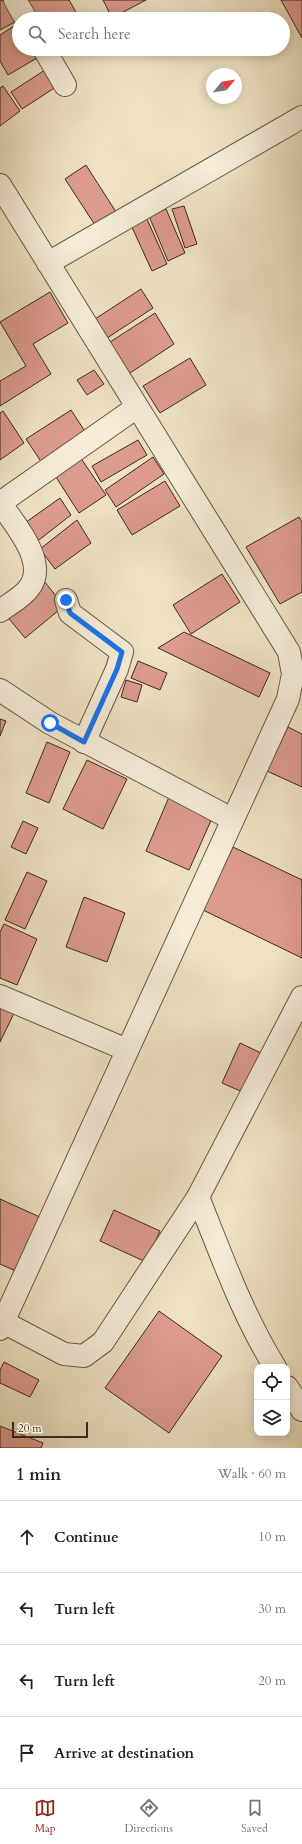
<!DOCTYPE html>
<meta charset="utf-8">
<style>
body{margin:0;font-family:Cardo,serif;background:#f2f2f2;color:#222}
.controls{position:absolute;right:12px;bottom:12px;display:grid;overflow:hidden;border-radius:8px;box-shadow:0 2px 10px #0003}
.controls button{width:36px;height:36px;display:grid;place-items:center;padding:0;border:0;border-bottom:1px solid #e0e0e0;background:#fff;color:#222;font:20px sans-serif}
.compass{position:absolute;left:206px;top:68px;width:36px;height:36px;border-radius:50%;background:#fff;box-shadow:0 2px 10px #0003;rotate:60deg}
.scale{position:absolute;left:12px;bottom:10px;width:76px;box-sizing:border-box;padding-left:4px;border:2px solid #3d2c1e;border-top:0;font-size:11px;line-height:14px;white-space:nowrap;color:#3d2c1e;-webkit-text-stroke:3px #f4ecd8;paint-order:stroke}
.stop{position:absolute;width:12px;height:12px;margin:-9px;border:3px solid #1a73e8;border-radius:50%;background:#fff}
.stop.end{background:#1a73e8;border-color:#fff;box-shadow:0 1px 4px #0008}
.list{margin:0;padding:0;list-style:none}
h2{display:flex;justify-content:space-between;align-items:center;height:52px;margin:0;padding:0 16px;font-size:17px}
h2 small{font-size:13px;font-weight:400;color:#767676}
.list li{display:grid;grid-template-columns:26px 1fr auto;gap:12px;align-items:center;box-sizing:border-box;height:72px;padding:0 16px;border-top:1px solid #e0e0e0}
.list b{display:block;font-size:15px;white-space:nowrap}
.list em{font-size:13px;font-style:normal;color:#767676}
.icon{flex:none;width:22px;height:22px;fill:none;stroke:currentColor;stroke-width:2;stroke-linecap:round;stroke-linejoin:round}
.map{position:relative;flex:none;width:302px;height:1448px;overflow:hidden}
.search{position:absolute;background:#fff;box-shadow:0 2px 10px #0003;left:12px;right:12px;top:12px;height:44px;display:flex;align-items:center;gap:10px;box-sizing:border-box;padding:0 14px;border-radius:22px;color:#767676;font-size:15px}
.sheet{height:340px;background:#fff}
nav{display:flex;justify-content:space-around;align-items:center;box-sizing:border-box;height:56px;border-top:1px solid #e0e0e0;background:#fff;font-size:11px;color:#767676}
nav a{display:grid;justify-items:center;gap:2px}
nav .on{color:#8f2418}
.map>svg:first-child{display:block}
.building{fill:#dd9b8e;stroke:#3d2c1e}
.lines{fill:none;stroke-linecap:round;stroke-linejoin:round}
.minor-casing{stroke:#695a47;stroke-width:24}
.minor{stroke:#f4ecd8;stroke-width:22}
.route{stroke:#1a73e8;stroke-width:5}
</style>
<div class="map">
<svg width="302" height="1448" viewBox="0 0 302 1448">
<rect width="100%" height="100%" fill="#eee2c3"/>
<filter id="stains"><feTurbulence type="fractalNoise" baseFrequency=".005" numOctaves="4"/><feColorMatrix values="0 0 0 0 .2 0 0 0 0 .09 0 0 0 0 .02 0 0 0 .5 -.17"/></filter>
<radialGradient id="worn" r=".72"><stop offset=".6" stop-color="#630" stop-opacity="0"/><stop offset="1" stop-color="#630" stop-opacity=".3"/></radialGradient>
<g class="building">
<polygon points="3,0 15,22 0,30 0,1"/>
<polygon points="25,0 69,0 80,19 36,19"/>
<polygon points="103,0 146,0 112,18"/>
<polygon points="281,0 302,0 302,38"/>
<polygon points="17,24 19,28 19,49 32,49 37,58 8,75 0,61 0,35"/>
<polygon points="48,68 59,85 22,109 11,92"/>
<polygon points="3,86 20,111 0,126 0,88"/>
<polygon points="86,165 116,212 95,225 65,179"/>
<polygon points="184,206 197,244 185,248 172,209"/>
<polygon points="166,209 185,253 168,261 149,216"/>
<polygon points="147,219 167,264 152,271 131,225"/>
<polygon points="141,289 153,308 104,340 92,321"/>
<polygon points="50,292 68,323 33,344 51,374 0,406 0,381 26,366 0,322"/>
<polygon points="155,313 174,344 127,375 107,344"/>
<polygon points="190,358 206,385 160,413 143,386"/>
<polygon points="94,370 104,384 87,395 77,380"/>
<polygon points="71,410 90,439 46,469 26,439"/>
<polygon points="3,411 24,443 0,460 0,413"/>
<polygon points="138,440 147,455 101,482 92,466"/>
<polygon points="80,457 106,495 79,513 54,474"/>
<polygon points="153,457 164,474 116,507 105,490"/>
<polygon points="165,481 180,506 132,535 117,510"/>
<polygon points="60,498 71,515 35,543 22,525"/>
<polygon points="299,517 302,522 302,592 280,604 246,547"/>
<polygon points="77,520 91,543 55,569 40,549"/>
<polygon points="222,574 240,602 191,634 173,605"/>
<polygon points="44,581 64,606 25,638 5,614"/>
<polygon points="184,632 270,673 259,697 158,648"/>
<polygon points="138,661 167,673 160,690 131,678"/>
<polygon points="126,680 142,685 137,702 121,697"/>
<polygon points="0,719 6,721 0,736"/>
<polygon points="288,727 302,734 302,787 267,771"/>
<polygon points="47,742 70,752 49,803 26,793"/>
<polygon points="87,760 127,779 103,829 63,809"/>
<polygon points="169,797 213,816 189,870 146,851"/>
<polygon points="23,821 38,828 26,854 11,847"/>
<polygon points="233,847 302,880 302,958 203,910"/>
<polygon points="27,872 47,881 25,929 5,920"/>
<polygon points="84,897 125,913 107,962 66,947"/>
<polygon points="4,924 37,939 17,985 0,978 0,932"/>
<polygon points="0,999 17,1007 0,1042"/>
<polygon points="240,1043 263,1054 245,1093 222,1083"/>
<polygon points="0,1199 42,1218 18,1272 0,1264"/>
<polygon points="114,1210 160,1231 146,1262 100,1241"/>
<polygon points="159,1311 222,1356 169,1433 105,1388"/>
<polygon points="4,1362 39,1380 30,1397 0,1383 0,1370"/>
<polygon points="0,1426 43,1443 41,1448 0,1448"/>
</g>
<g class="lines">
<g class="minor-casing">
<g id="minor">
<polyline points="15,0 26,19"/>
<polyline points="44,49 65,85"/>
<polyline points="0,185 289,652 293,674 288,699 0,1329"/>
<polyline points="48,263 302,117"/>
<polyline points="0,503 137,407"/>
<path d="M 0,503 C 14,523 49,563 29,588 C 23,597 9,604 0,611"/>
<polyline points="66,600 70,613 122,652 117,669 84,742"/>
<polyline points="0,690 50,723 232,819"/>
<polyline points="0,996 127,1050"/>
<path d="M 198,1197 C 221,1254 242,1314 275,1367"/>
<polyline points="3,1322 64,1354 84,1356 103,1342 198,1197 302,997"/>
<polyline points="287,1387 302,1410"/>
</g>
</g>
<use href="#minor" class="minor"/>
</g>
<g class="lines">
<polyline class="route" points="50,723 84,742 117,669 122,652 70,613 66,600"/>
</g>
<rect width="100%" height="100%" filter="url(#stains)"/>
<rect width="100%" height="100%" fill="url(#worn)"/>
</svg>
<div class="controls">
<button><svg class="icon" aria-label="locate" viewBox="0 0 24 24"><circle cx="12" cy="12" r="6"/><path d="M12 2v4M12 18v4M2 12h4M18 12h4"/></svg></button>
<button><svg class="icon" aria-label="layers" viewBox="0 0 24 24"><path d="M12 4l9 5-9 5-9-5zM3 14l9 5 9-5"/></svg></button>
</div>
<svg class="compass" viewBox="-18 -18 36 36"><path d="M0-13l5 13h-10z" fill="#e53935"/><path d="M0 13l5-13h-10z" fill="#767676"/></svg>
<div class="scale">20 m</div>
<div class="stop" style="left:50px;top:723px"></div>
<div class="stop end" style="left:66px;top:600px"></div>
<div class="search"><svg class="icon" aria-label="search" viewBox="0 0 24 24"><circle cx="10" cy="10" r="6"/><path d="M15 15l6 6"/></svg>Search here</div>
</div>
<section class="sheet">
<h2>1 min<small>Walk · 60 m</small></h2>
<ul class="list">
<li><svg class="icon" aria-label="ahead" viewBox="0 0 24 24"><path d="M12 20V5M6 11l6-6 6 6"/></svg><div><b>Continue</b></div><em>10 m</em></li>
<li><svg class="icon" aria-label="left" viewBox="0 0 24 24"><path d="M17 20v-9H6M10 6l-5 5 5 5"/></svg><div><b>Turn left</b></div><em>30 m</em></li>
<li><svg class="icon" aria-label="left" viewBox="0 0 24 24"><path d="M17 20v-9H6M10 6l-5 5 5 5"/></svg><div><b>Turn left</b></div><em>20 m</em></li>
<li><svg class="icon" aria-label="arrive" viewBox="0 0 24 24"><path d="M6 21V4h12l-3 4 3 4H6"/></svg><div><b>Arrive at destination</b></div></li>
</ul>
</section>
<nav>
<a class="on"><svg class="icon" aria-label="map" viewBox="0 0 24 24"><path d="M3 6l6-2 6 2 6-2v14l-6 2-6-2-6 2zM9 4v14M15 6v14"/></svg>Map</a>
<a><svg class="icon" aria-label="directions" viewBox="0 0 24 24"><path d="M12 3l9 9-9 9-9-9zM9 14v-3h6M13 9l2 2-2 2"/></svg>Directions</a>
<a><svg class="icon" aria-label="saved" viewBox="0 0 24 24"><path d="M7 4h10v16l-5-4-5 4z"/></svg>Saved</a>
</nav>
